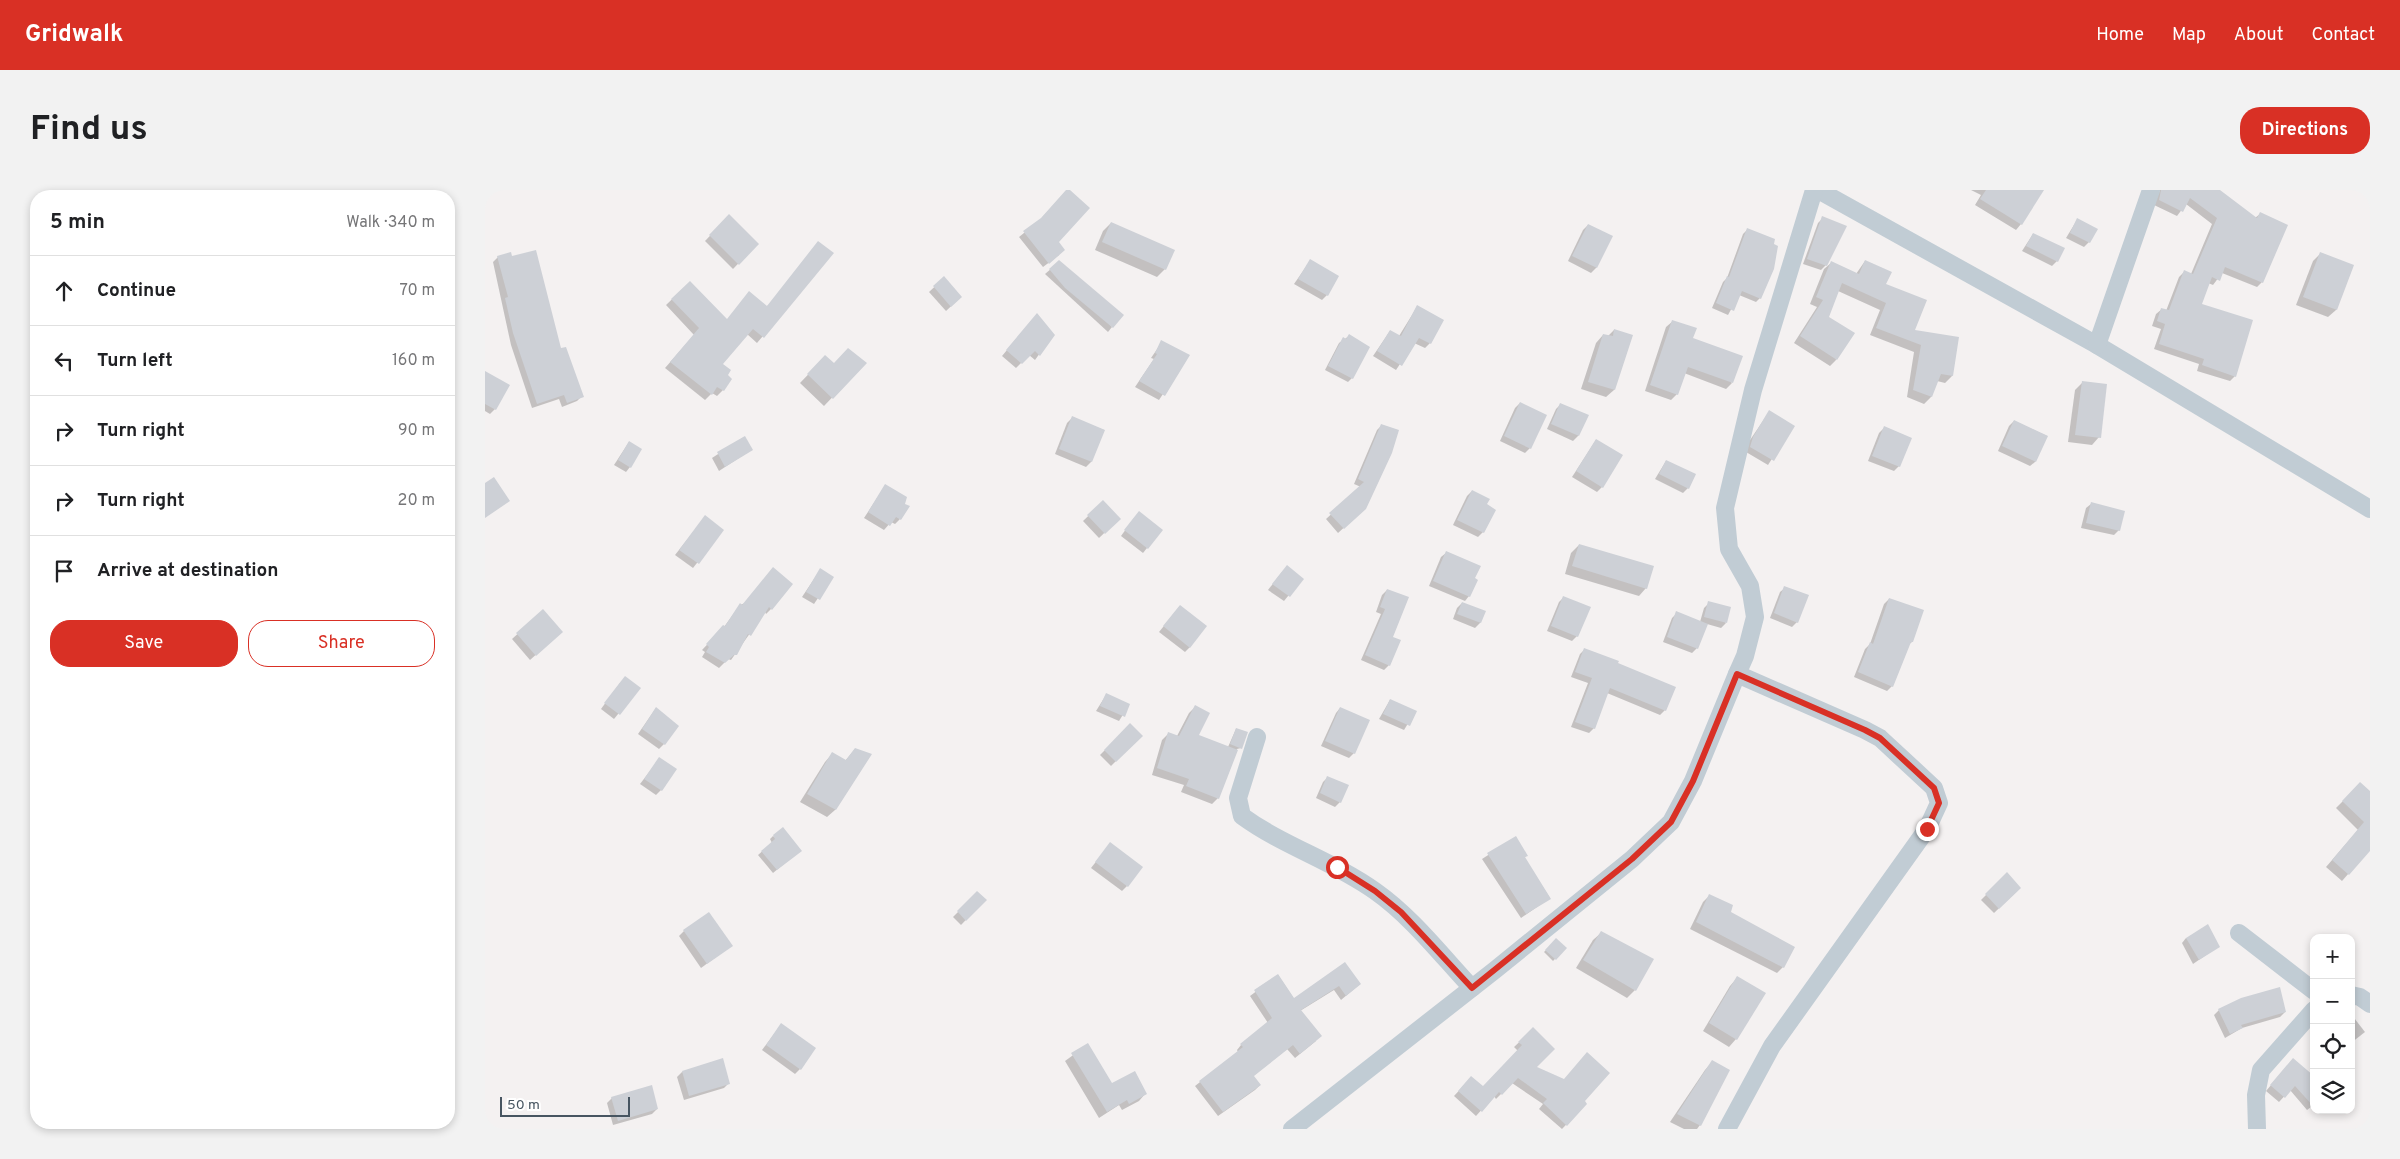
<!DOCTYPE html>
<meta charset="utf-8">
<style>
body{margin:0;font-family:Overpass,sans-serif;background:#f2f2f2;color:#202124}
.controls{position:absolute;right:15px;bottom:15px;display:grid;overflow:hidden;border-radius:10px;box-shadow:0 2px 8px #0003}
.controls button{width:45px;height:45px;display:grid;place-items:center;padding:0;border:0;border-bottom:1px solid #e0e0e0;background:#fff;color:#202124;font:25px sans-serif}
.scale{position:absolute;left:15px;bottom:12px;width:130px;box-sizing:border-box;padding-left:5px;border:2px solid #475561;border-top:0;font-size:14px;line-height:18px;white-space:nowrap;color:#475561;-webkit-text-stroke:4px #fff;paint-order:stroke}
.stop{position:absolute;width:15px;height:15px;margin:-11px;border:4px solid #d93025;border-radius:50%;background:#fff}
.stop.end{background:#d93025;border-color:#fff;box-shadow:0 1px 5px #0008}
.list{margin:0;padding:0;list-style:none}
h2{display:flex;justify-content:space-between;align-items:center;height:65px;margin:0;padding:0 20px;font-size:21px}
h2 small{font-size:16px;font-weight:400;color:#757577}
.list li{display:grid;grid-template-columns:32px 1fr auto;gap:15px;align-items:center;box-sizing:border-box;height:70px;padding:0 20px;border-top:1px solid #e0e0e0}
.list b{display:block;font-size:19px;white-space:nowrap}
.list em{font-size:16px;font-style:normal;color:#757577}
.actions{display:flex;gap:10px;padding:15px 20px}
.actions a{flex:1;padding:11px 0;border:1px solid #d93025;border-radius:20px;text-align:center;font-size:18px;color:#d93025}
.actions .main{background:#d93025;color:#fff}
.icon{flex:none;width:28px;height:28px;fill:none;stroke:currentColor;stroke-width:2;stroke-linecap:round;stroke-linejoin:round}
.map{position:relative;flex:none;width:1885px;height:939px;overflow:hidden;border-radius:20px}
header{display:flex;align-items:center;gap:30px;box-sizing:border-box;height:70px;padding:0 25px;background:#d93025;color:#fff}
header strong{font-size:24px}
nav{display:flex;gap:28px;margin-inline-start:auto;font-size:18px}
.intro{display:flex;align-items:center;justify-content:space-between;box-sizing:border-box;height:120px;padding:0 30px}
h1{margin:0;font-size:35px}
.button{padding:12px 22px;border-radius:20px;background:#d93025;color:#fff;font-size:18px;font-weight:700}
main{display:flex;gap:30px;padding:0 30px}
aside{flex:1;background:#fff;border-radius:20px;box-shadow:0 2px 8px #0003}
.map>svg:first-child{display:block}
.shadow{fill:#0003}
.building{fill:#cdd0d6}
.lines{fill:none;stroke-linecap:round;stroke-linejoin:round}
.minor{stroke:#c1ccd4;stroke-width:18}
.route{stroke:#d93025;stroke-width:6}
</style>
<header>
<strong>Gridwalk</strong>
<nav><a>Home</a><a>Map</a><a>About</a><a>Contact</a></nav>
</header>
<div class="intro"><h1>Find us</h1><a class="button">Directions</a></div>
<main>
<aside>
<h2>5 min<small>Walk · 340 m</small></h2>
<ul class="list">
<li><svg class="icon" aria-label="ahead" viewBox="0 0 24 24"><path d="M12 20V5M6 11l6-6 6 6"/></svg><div><b>Continue</b></div><em>70 m</em></li>
<li><svg class="icon" aria-label="left" viewBox="0 0 24 24"><path d="M17 20v-9H6M10 6l-5 5 5 5"/></svg><div><b>Turn left</b></div><em>160 m</em></li>
<li><svg class="icon" aria-label="right" viewBox="0 0 24 24"><path d="M7 20v-9h11M14 6l5 5-5 5"/></svg><div><b>Turn right</b></div><em>90 m</em></li>
<li><svg class="icon" aria-label="right" viewBox="0 0 24 24"><path d="M7 20v-9h11M14 6l5 5-5 5"/></svg><div><b>Turn right</b></div><em>20 m</em></li>
<li><svg class="icon" aria-label="arrive" viewBox="0 0 24 24"><path d="M6 21V4h12l-3 4 3 4H6"/></svg><div><b>Arrive at destination</b></div></li>
</ul>
<div class="actions"><a class="main">Save</a><a>Share</a></div>
</aside>
<div class="map">
<svg width="1885" height="939" viewBox="0 0 1885 939">
<rect width="100%" height="100%" fill="#f4f1f1"/>
<g class="shadow">
<polygon points="582,0 572,52 574,65 558,77 534,47 555,30"/>
<polygon points="1486,0 1536,0 1536,34 1531,40 1490,15 1496,5"/>
<polygon points="1675,0 1733,0 1770,28 1775,24 1777,92 1772,97 1737,83 1728,95 1723,93 1715,115 1750,186 1745,191 1712,181 1714,174 1669,159 1676,139 1667,136 1671,124 1677,119 1681,121 1694,87 1699,82 1706,84 1727,34 1701,14 1692,26 1669,15"/>
<polygon points="244,26 272,54 248,79 220,51"/>
<polygon points="1338,28 1341,75 1336,80 1318,74 1333,33"/>
<polygon points="1592,30 1604,52 1599,57 1581,48"/>
<polygon points="626,33 680,79 672,87 610,60 618,41"/>
<polygon points="1103,35 1126,46 1111,78 1106,83 1083,71 1098,40"/>
<polygon points="1262,40 1275,108 1271,112 1254,105 1243,125 1227,118 1238,92 1242,88 1258,44"/>
<polygon points="1548,44 1572,71 1567,76 1537,61"/>
<polygon points="1836,63 1868,76 1851,120 1843,127 1811,115 1828,71"/>
<polygon points="347,64 272,153 262,144 236,174 238,200 232,206 227,203 220,210 180,178 209,145 181,115 205,92 241,130 281,117"/>
<polygon points="13,67 76,160 97,206 92,211 77,217 74,209 47,218 26,155 8,72"/>
<polygon points="825,71 842,105 837,110 809,94"/>
<polygon points="1380,71 1399,95 1428,141 1473,148 1467,186 1460,193 1452,191 1446,207 1439,214 1422,207 1429,162 1385,145 1395,120 1353,101 1343,127 1351,170 1345,176 1309,153 1332,117 1325,114 1339,79 1346,73 1371,84"/>
<polygon points="574,72 627,137 623,142 560,84"/>
<polygon points="459,88 476,107 461,121 444,102"/>
<polygon points="932,117 957,130 945,153 940,158 929,153 911,180 888,166 905,141 914,146"/>
<polygon points="547,130 568,145 550,170 544,165 531,178 517,166"/>
<polygon points="1188,131 1247,193 1241,199 1199,183 1192,204 1186,210 1160,201 1181,137"/>
<polygon points="1129,140 1129,200 1121,207 1096,199 1111,153 1118,145 1123,146"/>
<polygon points="864,146 867,188 863,192 840,180 854,153"/>
<polygon points="677,152 703,166 674,210 650,197 669,169 666,168"/>
<polygon points="340,167 349,175 380,173 339,216 315,193"/>
<polygon points="0,188 10,219 5,224 0,221"/>
<polygon points="1598,192 1614,247 1607,255 1583,252 1590,200"/>
<polygon points="1035,213 1045,258 1040,263 1015,251 1030,218"/>
<polygon points="1076,214 1102,226 1093,246 1088,251 1062,239 1071,219"/>
<polygon points="1284,222 1308,236 1283,275 1261,262 1263,253"/>
<polygon points="587,228 619,240 606,272 601,277 570,264 582,233"/>
<polygon points="1529,231 1562,246 1550,272 1545,276 1513,261 1524,236"/>
<polygon points="896,236 875,323 853,343 841,329 876,297 869,294 892,240"/>
<polygon points="1399,238 1414,276 1409,281 1383,271 1394,243"/>
<polygon points="259,247 266,260 234,281 227,268"/>
<polygon points="1111,250 1117,297 1112,302 1087,287"/>
<polygon points="144,252 145,277 141,282 129,275"/>
<polygon points="1181,271 1203,298 1198,303 1170,289"/>
<polygon points="400,296 415,329 410,334 406,332 399,340 379,328"/>
<polygon points="987,301 1001,314 998,342 993,347 968,335 982,306"/>
<polygon points="618,312 634,329 614,348 598,331"/>
<polygon points="1606,314 1634,340 1629,345 1596,338 1601,318"/>
<polygon points="220,327 238,340 208,378 190,365"/>
<polygon points="649,328 662,358 658,363 636,346"/>
<polygon points="1094,355 1161,398 1154,406 1080,384 1086,363"/>
<polygon points="961,363 988,389 984,406 980,411 944,396 956,367"/>
<polygon points="335,380 347,387 329,414 317,407"/>
<polygon points="797,382 817,389 799,411 783,400"/>
<polygon points="306,395 286,419 281,424 280,422 246,470 243,469 234,478 217,467 220,462 217,460 239,437 255,415"/>
<polygon points="1300,398 1312,432 1307,437 1285,428 1295,402"/>
<polygon points="902,400 907,448 904,475 899,480 876,470 896,424 891,422 897,405"/>
<polygon points="1079,407 1092,446 1087,451 1062,441 1074,412"/>
<polygon points="1404,409 1427,452 1423,455 1407,496 1402,501 1369,487 1380,459 1385,454 1399,414"/>
<polygon points="977,413 999,422 995,433 990,438 968,429 972,418"/>
<polygon points="1224,413 1241,433 1236,438 1222,434 1212,458 1207,463 1178,452 1187,428 1192,423 1215,432 1219,418"/>
<polygon points="695,416 705,457 700,462 674,442"/>
<polygon points="58,421 72,446 45,470 27,449"/>
<polygon points="1100,459 1131,474 1180,520 1175,525 1122,503 1109,538 1104,543 1086,537 1103,493 1086,487 1095,464"/>
<polygon points="135,493 154,498 129,529 116,519"/>
<polygon points="621,505 644,515 634,531 611,521"/>
<polygon points="905,510 930,522 919,540 894,529"/>
<polygon points="710,517 712,546 743,557 751,539 756,558 752,559 733,608 727,614 696,602 699,595 667,585 677,550 683,544 692,546 704,523"/>
<polygon points="171,518 179,554 174,559 153,544"/>
<polygon points="855,518 869,563 864,568 836,556 851,523"/>
<polygon points="645,535 656,546 626,576 615,565"/>
<polygon points="370,559 385,564 350,620 342,627 315,612 340,572 347,564 360,571"/>
<polygon points="175,568 176,600 171,605 155,594"/>
<polygon points="843,587 855,612 850,617 831,608 838,592"/>
<polygon points="1875,594 1885,603 1885,659 1857,691 1841,677 1873,640 1851,618"/>
<polygon points="288,646 311,664 288,683 273,665 287,653 285,649"/>
<polygon points="1031,647 1041,666 1039,668 1065,708 1036,728 997,669"/>
<polygon points="621,659 642,696 637,701 606,678"/>
<polygon points="1522,684 1535,698 1509,723 1496,710"/>
<polygon points="492,703 500,710 476,735 468,727"/>
<polygon points="1225,705 1298,777 1292,783 1205,739 1218,712"/>
<polygon points="199,741 246,756 216,778 194,746"/>
<polygon points="1116,743 1150,800 1142,808 1091,778 1108,750"/>
<polygon points="1701,748 1734,756 1708,774 1697,753"/>
<polygon points="1071,750 1080,758 1068,771 1059,762"/>
<polygon points="859,774 875,794 856,810 849,800 815,821 831,851 810,868 802,859 768,886 775,895 770,900 733,926 710,896 753,862 752,860 756,855 783,833 765,806 793,785 809,809"/>
<polygon points="1252,788 1251,849 1244,857 1218,841 1245,796"/>
<polygon points="1734,820 1800,822 1795,827 1757,838 1740,848 1729,825"/>
<polygon points="1866,824 1880,842 1866,853"/>
<polygon points="296,835 315,879 310,884 277,860"/>
<polygon points="1048,839 1050,877 1101,914 1077,939 1054,919 1058,914 1027,893 1011,909 1009,906 991,926 969,906 982,892 998,897 1033,861 1029,857"/>
<polygon points="602,855 627,895 660,904 654,911 637,920 634,915 614,928 580,871"/>
<polygon points="1227,872 1215,935 1212,939 1199,939 1185,932 1220,880"/>
<polygon points="1803,875 1829,915 1822,920 1805,900 1794,912 1781,901"/>
<polygon points="197,882 244,893 239,898 199,910 192,887"/>
<polygon points="127,908 172,919 167,924 128,935 122,913"/>
</g>
<g class="building">
<polygon points="581,0 585,0 605,18 574,52 580,60 564,74 538,41 556,28"/>
<polygon points="1501,0 1559,0 1537,35 1495,9"/>
<polygon points="1676,0 1735,0 1772,28 1775,22 1803,35 1778,93 1740,77 1735,91 1727,87 1717,114 1768,130 1751,187 1717,175 1719,169 1674,154 1680,134 1672,131 1676,118 1684,120 1699,80 1708,84 1732,28 1705,8 1698,22 1674,10"/>
<polygon points="244,24 274,54 254,75 224,45"/>
<polygon points="1337,26 1362,36 1342,76 1322,69"/>
<polygon points="1592,28 1613,39 1605,53 1585,43"/>
<polygon points="626,32 690,60 681,80 617,52"/>
<polygon points="1103,34 1128,46 1112,78 1087,66"/>
<polygon points="1262,38 1290,49 1289,54 1293,56 1289,79 1276,109 1257,101 1249,121 1231,113 1242,86 1244,87"/>
<polygon points="1548,43 1580,58 1573,72 1541,56"/>
<polygon points="333,51 349,63 279,148 268,139 238,174 246,180 243,185 247,189 239,201 232,197 227,205 185,172 214,138 186,109 205,91 242,129 264,101 282,116"/>
<polygon points="51,60 76,158 81,157 99,207 82,213 79,205 52,214 28,143 20,108 23,107 12,66 26,62 27,66"/>
<polygon points="1835,62 1869,75 1852,120 1818,107"/>
<polygon points="825,69 854,86 843,106 813,89"/>
<polygon points="574,70 639,125 628,138 580,98 564,79"/>
<polygon points="1380,70 1407,82 1401,94 1442,110 1430,140 1474,147 1468,186 1456,184 1447,207 1428,200 1436,155 1391,138 1401,113 1357,93 1344,127 1370,143 1352,170 1315,146 1338,110 1331,107 1346,71 1374,84"/>
<polygon points="459,86 477,107 466,117 448,96"/>
<polygon points="932,115 959,130 946,154 934,148 917,176 892,161 905,140 916,146"/>
<polygon points="552,123 570,145 555,166 550,161 537,174 521,160"/>
<polygon points="1187,130 1212,138 1208,148 1258,166 1248,193 1203,177 1193,205 1165,195"/>
<polygon points="1129,139 1148,145 1130,200 1103,192 1118,144 1128,146"/>
<polygon points="864,144 885,157 868,189 843,176 858,147 861,149"/>
<polygon points="676,150 705,165 680,206 654,191 672,164 670,163"/>
<polygon points="363,158 382,173 348,209 322,184 340,165 349,173"/>
<polygon points="0,181 25,195 11,220 0,214"/>
<polygon points="1597,191 1622,194 1616,248 1590,245"/>
<polygon points="1035,212 1062,225 1046,259 1019,246"/>
<polygon points="1075,213 1104,225 1094,246 1066,234"/>
<polygon points="1284,220 1310,236 1289,271 1265,257 1268,247"/>
<polygon points="587,226 620,240 607,272 574,259"/>
<polygon points="1529,230 1563,246 1551,272 1517,256"/>
<polygon points="896,234 914,240 907,263 881,319 859,339 844,323 879,292 873,289"/>
<polygon points="1399,236 1427,248 1415,277 1387,266"/>
<polygon points="260,246 268,260 240,277 232,262"/>
<polygon points="1111,249 1138,265 1118,298 1091,281"/>
<polygon points="144,251 157,259 146,278 133,270"/>
<polygon points="1181,270 1211,284 1204,299 1174,284"/>
<polygon points="9,287 25,311 0,328 0,293"/>
<polygon points="400,294 422,307 420,314 425,316 416,330 411,327 405,336 383,322"/>
<polygon points="987,300 1005,309 1002,314 1011,320 999,343 972,330"/>
<polygon points="618,310 636,329 620,344 602,325"/>
<polygon points="1606,312 1640,321 1635,341 1601,333"/>
<polygon points="654,321 678,340 663,359 639,340"/>
<polygon points="220,325 239,340 214,374 194,360"/>
<polygon points="1094,354 1169,376 1162,399 1087,376"/>
<polygon points="961,361 996,376 990,388 993,390 985,407 948,391"/>
<polygon points="802,375 819,389 805,407 787,394"/>
<polygon points="288,377 308,394 287,420 284,417 266,446 263,444 252,465 249,465 240,473 221,462 224,457 221,454 238,435 240,436 255,413 257,415"/>
<polygon points="335,378 349,387 335,410 321,402"/>
<polygon points="1299,396 1324,405 1313,433 1289,423"/>
<polygon points="902,399 924,407 908,447 916,450 905,476 880,465 900,419 895,417"/>
<polygon points="1078,406 1106,417 1093,447 1066,436"/>
<polygon points="1404,408 1439,420 1428,452 1426,452 1408,497 1373,482 1385,452 1388,454"/>
<polygon points="1223,411 1246,417 1242,433 1219,427"/>
<polygon points="977,412 1001,421 996,433 972,424"/>
<polygon points="695,415 722,436 705,458 678,436"/>
<polygon points="58,419 78,442 51,466 31,443"/>
<polygon points="1191,421 1223,434 1213,459 1182,447"/>
<polygon points="1099,458 1134,471 1133,473 1191,497 1181,521 1125,498 1110,539 1090,532 1107,488 1090,482"/>
<polygon points="140,486 156,498 135,525 119,513"/>
<polygon points="621,503 645,514 640,527 615,516"/>
<polygon points="905,509 932,521 925,536 898,524"/>
<polygon points="710,515 725,523 714,545 753,560 734,609 701,596 704,589 672,578 683,542 694,546"/>
<polygon points="171,517 194,536 180,555 157,539"/>
<polygon points="855,517 885,530 870,564 840,551"/>
<polygon points="645,533 658,546 631,572 619,560"/>
<polygon points="751,538 763,542 757,559 745,554"/>
<polygon points="370,558 387,564 351,620 322,604 347,562 361,570"/>
<polygon points="174,567 192,579 177,601 159,589"/>
<polygon points="842,586 864,595 856,613 835,603"/>
<polygon points="1875,592 1885,601 1885,661 1864,685 1847,670 1879,632 1857,611"/>
<polygon points="298,637 317,661 292,680 276,661 290,649 288,645"/>
<polygon points="1031,646 1043,666 1040,667 1066,709 1041,724 1002,663"/>
<polygon points="625,652 658,677 643,697 610,672"/>
<polygon points="1522,682 1536,698 1514,719 1500,704"/>
<polygon points="492,701 502,710 481,731 472,721"/>
<polygon points="1224,704 1248,715 1246,722 1310,757 1299,778 1211,732"/>
<polygon points="224,722 248,756 222,774 198,740"/>
<polygon points="1723,734 1735,757 1714,770 1701,748"/>
<polygon points="1116,741 1169,769 1151,801 1098,770"/>
<polygon points="1071,748 1082,758 1071,770 1060,760"/>
<polygon points="860,772 876,794 861,806 854,796 816,820 837,846 815,864 808,855 769,886 776,895 738,922 714,891 758,857 755,854 787,828 769,800 793,784 809,808"/>
<polygon points="1252,786 1281,803 1252,850 1224,833"/>
<polygon points="1795,797 1801,822 1756,835 1758,838 1745,844 1733,819 1756,808"/>
<polygon points="296,833 331,858 316,880 281,855"/>
<polygon points="1048,837 1070,859 1052,877 1079,889 1102,862 1125,883 1100,911 1102,914 1082,936 1058,913 1062,909 1033,888 1017,905 1014,902 997,922 973,901 986,886 998,896 1037,855 1033,852"/>
<polygon points="603,853 627,893 650,881 662,904 644,914 642,910 622,922 586,863"/>
<polygon points="238,868 245,894 204,906 197,881"/>
<polygon points="1808,868 1829,886 1829,917 1810,896 1800,908 1785,895"/>
<polygon points="1227,870 1245,880 1216,936 1192,924"/>
<polygon points="167,895 173,919 133,931 126,907"/>
</g>
<g class="lines">
<g class="minor">
<polyline points="1333,0 1612,155 1885,319"/>
<polyline points="1612,155 1666,0"/>
<path d="M 772,547 L 753,608 L 757,626 C 798,656 848,671 890,701 C 927,727 956,765 987,798"/>
<polyline points="1754,743 1829,801"/>
<polyline points="1866,805 1875,807 1885,814"/>
<polyline points="807,939 1010,780 1147,669 1186,632 1208,591 1252,484 1260,466 1270,427 1265,396 1244,359 1240,318 1268,200 1329,0"/>
<polyline points="1242,939 1287,856 1442,639 1454,613 1449,598 1395,548 1380,540 1252,484"/>
<polyline points="1772,939 1771,905 1776,880 1829,820"/>
</g>
</g>
<g class="lines">
<polyline class="route" points="852,677 890,701 916,722 987,798 1147,669 1186,632 1208,591 1252,484 1380,540 1395,548 1449,598 1454,613 1442,639"/>
</g>
</svg>
<div class="controls">
<button>+</button>
<button>−</button>
<button><svg class="icon" aria-label="locate" viewBox="0 0 24 24"><circle cx="12" cy="12" r="6"/><path d="M12 2v4M12 18v4M2 12h4M18 12h4"/></svg></button>
<button><svg class="icon" aria-label="layers" viewBox="0 0 24 24"><path d="M12 4l9 5-9 5-9-5zM3 14l9 5 9-5"/></svg></button>
</div>
<div class="scale">50 m</div>
<div class="stop" style="left:852px;top:677px"></div>
<div class="stop end" style="left:1442px;top:639px"></div>
</div>
</main>
